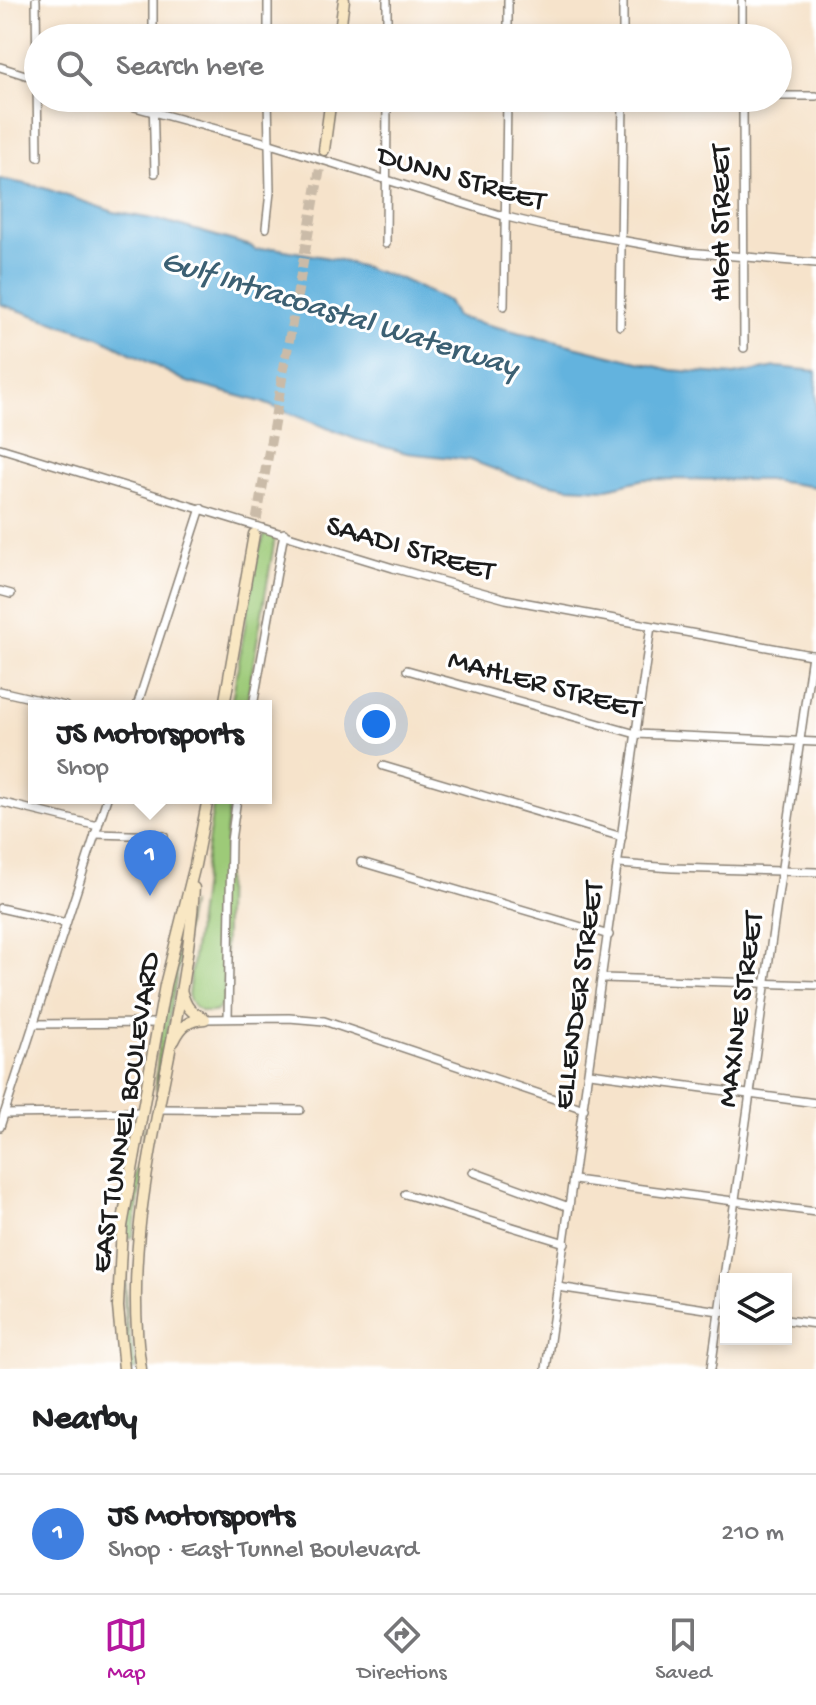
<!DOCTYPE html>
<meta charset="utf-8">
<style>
body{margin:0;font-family:"Gochi Hand",sans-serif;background:#f6f6f6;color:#202124}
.controls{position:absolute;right:24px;bottom:24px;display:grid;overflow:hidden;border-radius:0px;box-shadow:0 4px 12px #0003}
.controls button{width:72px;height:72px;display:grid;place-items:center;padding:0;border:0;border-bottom:2px solid #e0e0e0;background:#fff;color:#202124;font:40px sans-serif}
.you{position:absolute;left:376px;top:724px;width:28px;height:28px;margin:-20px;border:6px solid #fff;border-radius:50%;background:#1a73e8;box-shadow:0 0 0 12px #1a73e833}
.badge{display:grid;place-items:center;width:52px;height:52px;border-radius:50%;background:#b5179e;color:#fff;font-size:26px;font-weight:700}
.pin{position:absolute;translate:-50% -66px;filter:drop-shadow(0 2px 4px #0008)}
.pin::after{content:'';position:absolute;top:42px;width:28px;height:24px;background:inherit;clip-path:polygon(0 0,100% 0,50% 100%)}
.popup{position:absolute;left:28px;top:700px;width:244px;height:104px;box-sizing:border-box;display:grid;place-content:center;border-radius:0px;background:#fff;filter:drop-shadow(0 2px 6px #0005);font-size:26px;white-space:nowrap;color:#757577}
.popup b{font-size:30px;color:#202124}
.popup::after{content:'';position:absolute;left:50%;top:100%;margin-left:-16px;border:16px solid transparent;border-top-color:#fff}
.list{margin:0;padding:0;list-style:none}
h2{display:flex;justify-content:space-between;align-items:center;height:104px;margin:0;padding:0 32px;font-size:34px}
h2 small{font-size:26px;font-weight:400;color:#757577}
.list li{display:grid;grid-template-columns:52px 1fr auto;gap:24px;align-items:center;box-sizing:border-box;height:120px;padding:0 32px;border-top:2px solid #e0e0e0}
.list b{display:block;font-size:30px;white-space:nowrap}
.list p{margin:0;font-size:26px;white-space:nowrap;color:#757577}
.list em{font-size:26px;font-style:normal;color:#757577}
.icon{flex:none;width:44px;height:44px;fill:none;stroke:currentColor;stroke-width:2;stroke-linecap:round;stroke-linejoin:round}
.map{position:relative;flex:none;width:816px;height:1369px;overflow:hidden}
.search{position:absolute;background:#fff;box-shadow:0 4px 12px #0003;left:24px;right:24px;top:24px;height:88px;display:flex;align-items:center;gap:20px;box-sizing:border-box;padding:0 28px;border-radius:44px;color:#757577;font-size:30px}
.sheet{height:224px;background:#fff}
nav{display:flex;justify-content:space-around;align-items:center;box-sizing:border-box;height:112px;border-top:2px solid #e0e0e0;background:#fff;font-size:22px;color:#757577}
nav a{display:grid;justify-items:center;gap:4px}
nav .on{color:#b5179e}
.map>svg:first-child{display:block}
.green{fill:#9dca78;stroke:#5c734a;stroke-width:2}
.water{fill:#63b3de;stroke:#40687d;stroke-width:2}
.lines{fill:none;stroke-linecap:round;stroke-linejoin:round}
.secondary-tunnel{stroke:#cabba8;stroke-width:10;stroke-dasharray:10 5;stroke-linecap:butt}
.minor-casing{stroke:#898074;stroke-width:10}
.secondary-casing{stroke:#898074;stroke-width:13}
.minor{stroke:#fff;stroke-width:7}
.secondary{stroke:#f9e7c3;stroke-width:10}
.labels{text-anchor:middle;stroke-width:6;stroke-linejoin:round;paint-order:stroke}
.street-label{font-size:30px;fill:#1c1c1c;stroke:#fff}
.water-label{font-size:32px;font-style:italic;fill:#3c6073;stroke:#fff}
</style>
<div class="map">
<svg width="816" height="1369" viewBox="0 0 816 1369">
<rect width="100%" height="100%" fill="#fff"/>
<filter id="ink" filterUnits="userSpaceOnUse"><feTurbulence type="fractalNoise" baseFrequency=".0125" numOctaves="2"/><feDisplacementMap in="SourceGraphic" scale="16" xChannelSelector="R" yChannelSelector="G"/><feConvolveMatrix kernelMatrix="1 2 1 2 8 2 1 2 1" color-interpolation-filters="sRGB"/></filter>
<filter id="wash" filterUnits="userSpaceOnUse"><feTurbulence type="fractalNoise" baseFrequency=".006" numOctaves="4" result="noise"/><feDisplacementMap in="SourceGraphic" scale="32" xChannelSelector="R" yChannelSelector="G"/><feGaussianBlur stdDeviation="1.8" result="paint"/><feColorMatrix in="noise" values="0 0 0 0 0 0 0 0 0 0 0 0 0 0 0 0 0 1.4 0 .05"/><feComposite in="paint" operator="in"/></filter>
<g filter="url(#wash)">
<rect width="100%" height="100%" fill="#f6e3cb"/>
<g class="green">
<polygon points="266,531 275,538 246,706 231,706 257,557"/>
<path d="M 214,798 L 230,798 L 226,834 L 224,1001 L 217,1011 C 203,1015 192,1010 188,995 Z"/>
<path d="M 190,903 L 156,1091 C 156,1028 174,965 190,903 Z"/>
<polygon points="145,1126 141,1148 143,1170 133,1236 129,1238 126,1236"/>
<path d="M 125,1259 L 126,1320 L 137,1369 L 130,1369 C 124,1332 123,1296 125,1259 Z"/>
</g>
<polygon class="water" points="0,179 41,187 114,212 164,221 251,246 255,250 274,248 340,260 401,279 448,301 456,317 671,370 734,375 776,367 816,371 816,487 767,480 644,479 604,489 568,487 515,477 470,460 407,453 355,439 261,402 187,382 101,338 0,304"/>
</g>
<g filter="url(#ink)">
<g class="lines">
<polyline class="secondary-tunnel" points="254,534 323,152"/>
<g class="minor-casing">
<g id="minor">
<polyline points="36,0 38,157"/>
<polyline points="153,0 153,38"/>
<polyline points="623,0 623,38"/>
<polyline points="742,0 742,38"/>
<polyline points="268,38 268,0"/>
<polyline points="387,38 387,0"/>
<polyline points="508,38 508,0"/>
<polyline points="0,67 38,79"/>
<polyline points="778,96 816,96"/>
<polyline points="102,98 267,143 507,217 553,228 687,252 816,263"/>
<polyline points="153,98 155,173"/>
<polyline points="743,98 744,348"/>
<polyline points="266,228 270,192 268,98"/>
<polyline points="386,244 387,98"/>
<polyline points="504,306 507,98"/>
<polyline points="620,326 623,98"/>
<polyline points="0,448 393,568 506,599 816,656"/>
<polyline points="0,591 11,594"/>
<polyline points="407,670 636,734 816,742"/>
<polyline points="0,691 65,706"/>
<polyline points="137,706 201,508"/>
<polyline points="253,706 284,533"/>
<polyline points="383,766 622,837"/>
<polyline points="0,802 98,826"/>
<polyline points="95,834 164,836"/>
<polyline points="361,862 609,935"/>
<polyline points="619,864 672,868 816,872"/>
<polyline points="0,908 66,923"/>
<polyline points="603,978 816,985"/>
<polyline points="228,1018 231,841 237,798"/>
<polyline points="205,1019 289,1018 324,1021 584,1109"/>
<polyline points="33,1024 158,1023"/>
<polyline points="590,1073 816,1103"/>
<polyline points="158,1109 300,1110"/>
<polyline points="4,1114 141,1112"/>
<polyline points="0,1127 107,798"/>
<polyline points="473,1172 569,1207"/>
<polyline points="574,1180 816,1212"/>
<polyline points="405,1194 565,1243"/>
<polyline points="558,1287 726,1312"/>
<polyline points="786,1320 816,1324"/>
<polyline points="546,1369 651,626"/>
<polyline points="711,1369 812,655"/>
</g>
</g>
<g class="secondary-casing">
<g id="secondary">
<polyline points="339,38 344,0"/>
<polyline points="324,150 331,98"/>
<polyline points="224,706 254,534"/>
<path d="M 182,993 C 186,1007 190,1012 204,1018"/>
<path d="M 174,1041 C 181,1026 188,1020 205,1019"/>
<polyline points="124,1369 118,1307 122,1226 165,985 195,865 208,798"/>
<path d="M 141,1369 C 117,1206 184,1049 194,888"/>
</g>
</g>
<use href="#minor" class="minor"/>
<use href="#secondary" class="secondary"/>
</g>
</g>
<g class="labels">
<g class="street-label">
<text transform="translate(462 176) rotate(16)" y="10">DUNN STREET</text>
<text transform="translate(719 223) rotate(-90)" y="10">HIGH STREET</text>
<text transform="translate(411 546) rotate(16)" y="10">SAADI STREET</text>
<text transform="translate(545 682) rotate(15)" y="10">MAHLER STREET</text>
<text transform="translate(576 995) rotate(-82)" y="10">ELLENDER STREET</text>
<text transform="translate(738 1009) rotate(-82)" y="10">MAXINE STREET</text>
<text transform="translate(123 1112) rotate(-81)" y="10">EAST TUNNEL BOULEVARD</text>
</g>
<g class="water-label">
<text transform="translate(341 311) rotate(17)" y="11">Gulf Intracoastal Waterway</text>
</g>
</g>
</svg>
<div class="controls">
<button><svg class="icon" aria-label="layers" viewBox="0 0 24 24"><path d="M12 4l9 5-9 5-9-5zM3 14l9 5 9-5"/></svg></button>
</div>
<div class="you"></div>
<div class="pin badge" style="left:150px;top:896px;background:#3f7fe0">1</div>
<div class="popup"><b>JS Motorsports</b>Shop</div>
<div class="search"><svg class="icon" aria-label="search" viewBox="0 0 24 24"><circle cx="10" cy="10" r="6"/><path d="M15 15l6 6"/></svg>Search here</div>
</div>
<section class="sheet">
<h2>Nearby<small></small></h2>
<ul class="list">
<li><span class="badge" style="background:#3f7fe0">1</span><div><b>JS Motorsports</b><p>Shop · East Tunnel Boulevard</p></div><em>210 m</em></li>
</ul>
</section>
<nav>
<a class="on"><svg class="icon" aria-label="map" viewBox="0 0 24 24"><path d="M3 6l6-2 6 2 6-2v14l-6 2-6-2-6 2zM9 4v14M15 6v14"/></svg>Map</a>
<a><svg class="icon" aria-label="directions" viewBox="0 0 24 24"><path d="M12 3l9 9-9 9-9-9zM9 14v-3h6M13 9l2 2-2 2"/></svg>Directions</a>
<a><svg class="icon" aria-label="saved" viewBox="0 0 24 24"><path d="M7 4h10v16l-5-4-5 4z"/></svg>Saved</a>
</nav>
